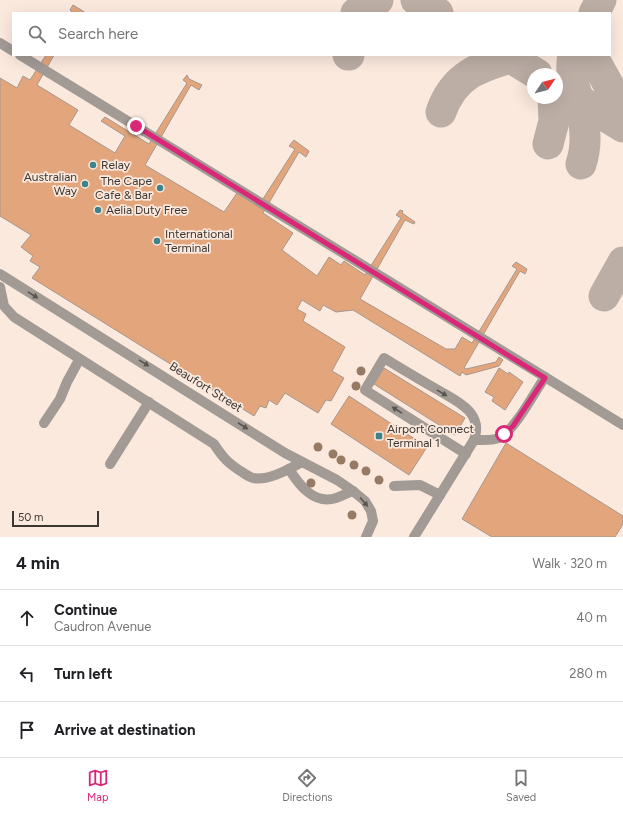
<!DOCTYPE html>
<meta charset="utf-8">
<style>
body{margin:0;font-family:Figtree,sans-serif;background:#f2f2f2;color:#202124}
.compass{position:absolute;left:527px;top:68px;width:36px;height:36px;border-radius:50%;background:#fff;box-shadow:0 4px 16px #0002;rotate:55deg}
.scale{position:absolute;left:12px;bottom:10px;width:87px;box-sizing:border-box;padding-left:4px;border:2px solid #3c3631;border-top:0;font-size:11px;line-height:14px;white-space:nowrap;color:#3c3631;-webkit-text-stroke:3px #fbe9de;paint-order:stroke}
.stop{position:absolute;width:12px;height:12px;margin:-9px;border:3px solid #db2777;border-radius:50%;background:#fff}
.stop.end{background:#db2777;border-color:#fff;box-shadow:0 1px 4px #0008}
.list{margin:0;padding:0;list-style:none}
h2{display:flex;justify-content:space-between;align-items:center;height:52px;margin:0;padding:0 16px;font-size:17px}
h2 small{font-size:13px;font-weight:400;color:#757577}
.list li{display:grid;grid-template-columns:26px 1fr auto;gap:12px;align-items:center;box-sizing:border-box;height:56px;padding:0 16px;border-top:1px solid #e0e0e0}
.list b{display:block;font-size:15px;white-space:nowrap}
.list p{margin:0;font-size:13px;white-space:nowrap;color:#757577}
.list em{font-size:13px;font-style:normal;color:#757577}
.icon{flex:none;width:22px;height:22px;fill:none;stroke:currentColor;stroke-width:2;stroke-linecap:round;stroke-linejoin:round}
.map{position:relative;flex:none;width:623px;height:537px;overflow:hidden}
.search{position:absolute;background:#fff;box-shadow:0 4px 16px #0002;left:12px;right:12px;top:12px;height:44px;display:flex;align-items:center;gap:10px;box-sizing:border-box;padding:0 14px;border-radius:0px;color:#757577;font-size:15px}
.sheet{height:220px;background:#fff}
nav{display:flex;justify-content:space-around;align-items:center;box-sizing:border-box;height:56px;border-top:1px solid #e0e0e0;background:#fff;font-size:11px;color:#757577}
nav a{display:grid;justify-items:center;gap:2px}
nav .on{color:#db2777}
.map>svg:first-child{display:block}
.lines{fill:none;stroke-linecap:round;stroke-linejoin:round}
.taxiway{stroke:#bcaea5;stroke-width:31}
.building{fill:#e3a67c;stroke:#a7978d}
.minor{stroke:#a19a95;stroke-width:10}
.tree{fill:#977a64}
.oneway{fill:#5a544f}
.route{stroke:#db2777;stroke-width:5}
.poi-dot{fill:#3c838b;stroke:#fbe9de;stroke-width:1.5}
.labels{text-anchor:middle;stroke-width:3.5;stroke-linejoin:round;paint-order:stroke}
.poi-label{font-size:12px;fill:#3c3631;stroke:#fbe9de;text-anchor:start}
.street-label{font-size:12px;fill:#3c3631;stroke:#fbe9de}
</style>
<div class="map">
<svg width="623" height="537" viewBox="0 0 623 537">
<rect width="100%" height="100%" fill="#fbe9de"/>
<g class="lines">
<g class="taxiway">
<polyline points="416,0 438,13"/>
<polyline points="356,13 364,6 378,0"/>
<polyline points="594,13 601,0"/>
<polyline points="348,55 349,55"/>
<polyline points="506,55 537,74"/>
<path d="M 573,55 C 569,76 576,90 581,109 C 586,128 587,146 581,164"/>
<polyline points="592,55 623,111"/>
<polyline points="569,94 623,127"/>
<path d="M 441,112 C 455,72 483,66 520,55"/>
<polyline points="548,144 554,121 553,98"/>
<polyline points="604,296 623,262"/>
</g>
</g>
<g class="building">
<polygon points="73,5 86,13 73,13 70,10"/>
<polygon points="46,55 54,55 37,85 78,110 69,125 115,153 125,136 101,121 105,117 149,144 187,83 183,80 187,75 189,79 202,85 199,90 191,85 145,165 224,212 237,193 259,205 295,149 289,146 294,140 309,151 306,157 299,152 263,213 293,233 282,250 317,276 329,257 341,265 344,261 365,275 401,218 396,215 400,210 403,211 402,213 415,222 414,224 405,220 360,299 446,349 455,349 462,337 472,343 517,269 512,266 516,262 527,269 525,274 520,271 464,368 466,369 496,362 499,357 503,360 499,366 466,375 462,372 460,376 353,310 336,312 323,305 320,311 302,300 297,309 306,314 303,321 345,347 332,371 344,378 331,401 326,400 318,413 285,393 277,405 269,400 266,408 260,406 254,416 32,278 40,267 30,261 33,256 21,247 31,235 0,216 0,78 17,88 23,76 30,80"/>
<polygon points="384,368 465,418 455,435 374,384"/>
<polygon points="499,368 508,374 509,372 523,382 505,410 492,401 494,397 485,392"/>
<polygon points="349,396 427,447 409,475 331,424"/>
<polygon points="506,443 623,516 623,524 615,537 492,537 462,519"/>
</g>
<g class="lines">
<g class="minor">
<polyline points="0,43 13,51"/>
<polyline points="20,55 545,377"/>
<polyline points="0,274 285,453 337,480 353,491 365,501 371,511 373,521 366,537"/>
<path d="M 0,287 L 4,306 L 14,317 L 214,444 C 223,458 229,464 242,472 C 245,474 250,477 253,478 C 269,481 289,469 302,462"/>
<polyline points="44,423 60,399 67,382 79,360"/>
<path d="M 466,454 L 365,390 L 384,358 C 402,369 420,380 438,390 C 448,396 461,402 469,411 C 477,420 478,429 474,440"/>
<polyline points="110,464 149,402"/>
<path d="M 289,469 C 299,485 314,505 336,498 C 342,496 347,493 353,491"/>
<polyline points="394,486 420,485 440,495"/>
<path d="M 414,537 L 474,440 C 482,440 492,441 499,438 C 515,430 534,393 545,377 L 623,425"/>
</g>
</g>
<g class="tree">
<circle cx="361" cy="371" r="4.5"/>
<circle cx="356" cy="386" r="4.5"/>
<circle cx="318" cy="447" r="4.5"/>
<circle cx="333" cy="454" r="4.5"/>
<circle cx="341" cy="460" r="4.5"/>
<circle cx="354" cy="465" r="4.5"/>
<circle cx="366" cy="471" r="4.5"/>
<circle cx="379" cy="480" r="4.5"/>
<circle cx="311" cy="483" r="4.5"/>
<circle cx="352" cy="515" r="4.5"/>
</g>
<defs><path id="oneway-solid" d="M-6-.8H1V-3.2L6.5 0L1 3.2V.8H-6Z"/></defs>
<g class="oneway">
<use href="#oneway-solid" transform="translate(33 295) rotate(32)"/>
<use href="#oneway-solid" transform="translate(144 363) rotate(32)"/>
<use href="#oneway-solid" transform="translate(442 393) rotate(31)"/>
<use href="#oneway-solid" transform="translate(397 410) rotate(-148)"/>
<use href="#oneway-solid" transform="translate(243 426) rotate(33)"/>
<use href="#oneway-solid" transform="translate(364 502) rotate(50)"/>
</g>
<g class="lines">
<polyline class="route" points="136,126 545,378 513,426 504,434"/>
</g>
<g class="poi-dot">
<circle cx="93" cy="165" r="4"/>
<circle cx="85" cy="184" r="4"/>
<circle cx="160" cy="188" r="4"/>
<circle cx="98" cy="210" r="4"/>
<circle cx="157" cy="241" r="4"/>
<rect x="375" y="432" width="8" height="8" rx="2"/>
</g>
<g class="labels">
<g class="poi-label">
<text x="101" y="169">Relay</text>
<text x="77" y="181" text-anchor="end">Australian<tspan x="77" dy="14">Way</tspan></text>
<text x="152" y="185" text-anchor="end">The Cape<tspan x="152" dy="14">Cafe &amp; Bar</tspan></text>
<text x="106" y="214">Aelia Duty Free</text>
<text x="165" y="238">International<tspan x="165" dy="14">Terminal</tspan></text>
<text x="387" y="433">Airport Connect<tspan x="387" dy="14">Terminal 1</tspan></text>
</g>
<g class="street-label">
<text transform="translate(206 387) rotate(32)" y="4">Beaufort Street</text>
</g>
</g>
</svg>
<svg class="compass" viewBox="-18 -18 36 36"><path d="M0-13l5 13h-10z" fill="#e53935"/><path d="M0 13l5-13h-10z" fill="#757577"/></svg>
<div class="scale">50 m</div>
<div class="stop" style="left:504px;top:434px"></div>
<div class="stop end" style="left:136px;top:126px"></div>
<div class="search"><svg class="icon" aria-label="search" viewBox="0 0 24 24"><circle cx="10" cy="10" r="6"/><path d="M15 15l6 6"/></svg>Search here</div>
</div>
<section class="sheet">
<h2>4 min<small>Walk · 320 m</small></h2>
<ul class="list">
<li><svg class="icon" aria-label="ahead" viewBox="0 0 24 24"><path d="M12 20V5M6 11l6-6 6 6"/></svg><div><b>Continue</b><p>Caudron Avenue</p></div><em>40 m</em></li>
<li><svg class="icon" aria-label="left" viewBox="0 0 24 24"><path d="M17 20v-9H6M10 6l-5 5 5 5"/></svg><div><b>Turn left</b></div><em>280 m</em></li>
<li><svg class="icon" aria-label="arrive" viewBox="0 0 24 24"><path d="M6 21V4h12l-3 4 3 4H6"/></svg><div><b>Arrive at destination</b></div></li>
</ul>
</section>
<nav>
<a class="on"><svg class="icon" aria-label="map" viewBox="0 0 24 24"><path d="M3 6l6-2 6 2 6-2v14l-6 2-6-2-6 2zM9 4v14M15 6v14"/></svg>Map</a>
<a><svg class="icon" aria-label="directions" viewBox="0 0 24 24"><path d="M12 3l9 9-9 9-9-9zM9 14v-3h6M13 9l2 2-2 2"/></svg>Directions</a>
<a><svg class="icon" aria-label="saved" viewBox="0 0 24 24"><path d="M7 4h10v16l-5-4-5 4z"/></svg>Saved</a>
</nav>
